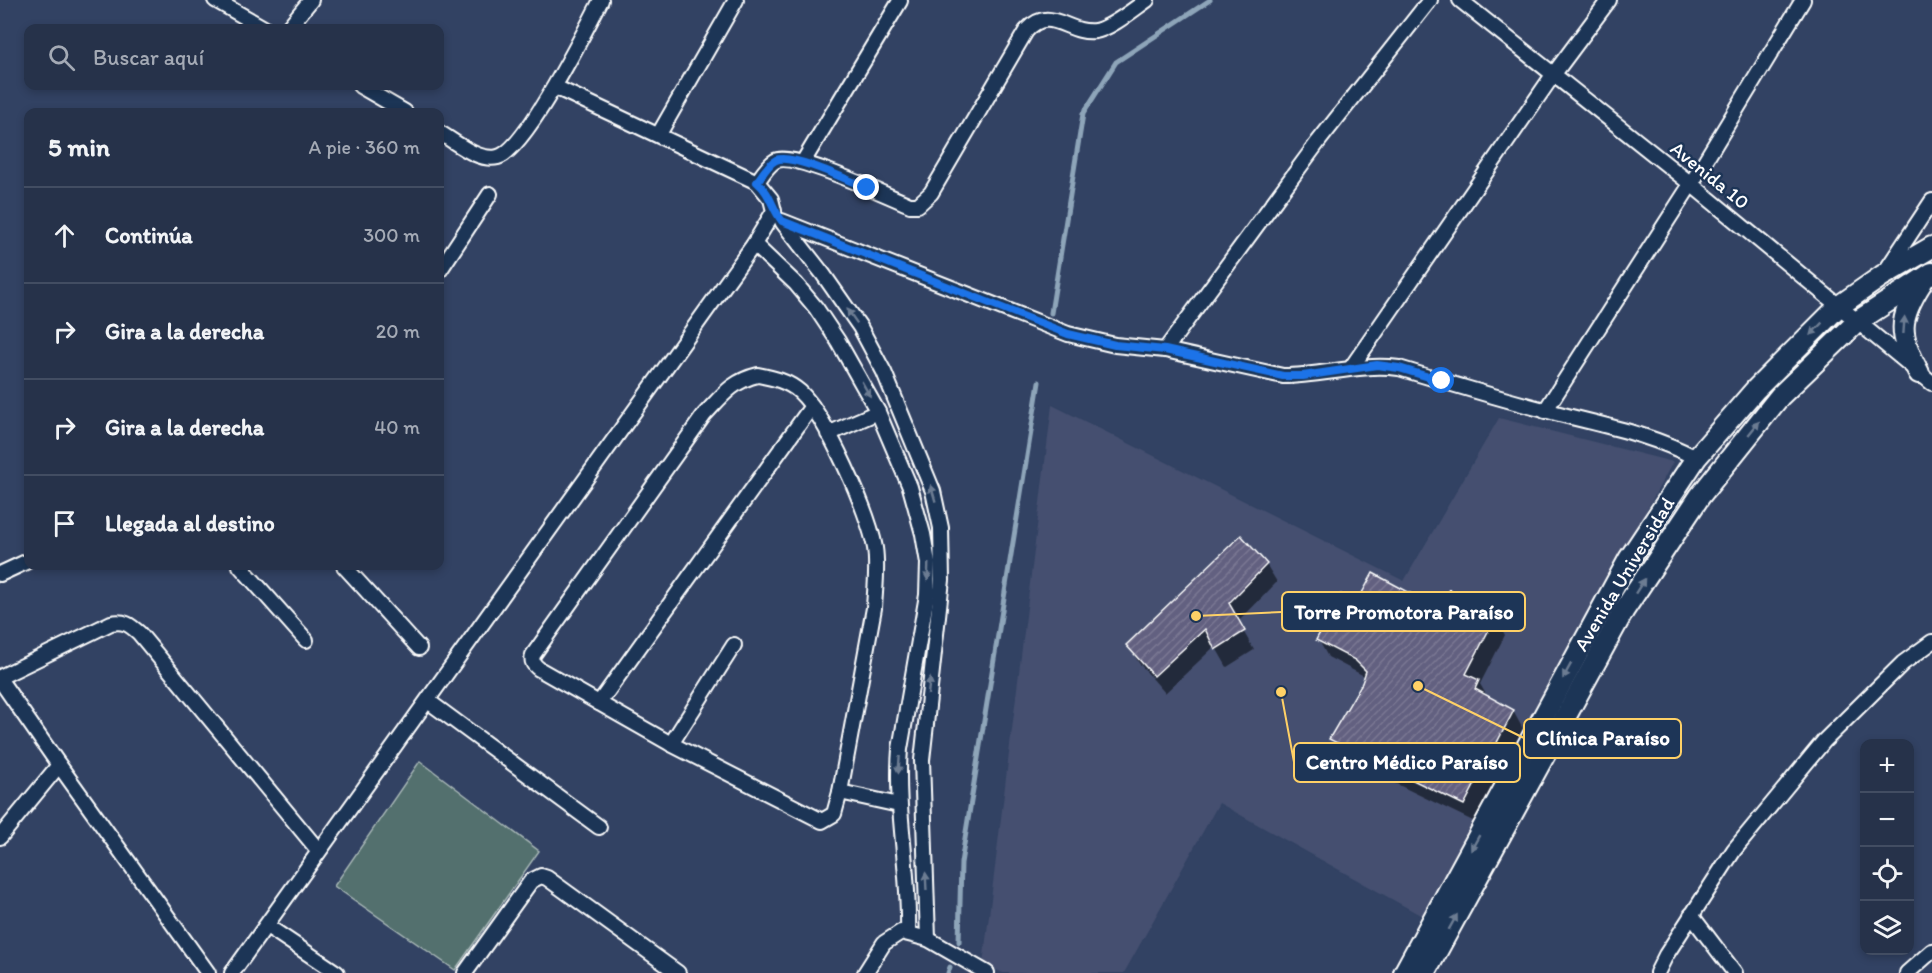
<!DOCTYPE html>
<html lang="es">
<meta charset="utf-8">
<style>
body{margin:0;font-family:Itim,sans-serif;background:#2e3a51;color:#f1f3f6}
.controls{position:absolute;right:18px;bottom:18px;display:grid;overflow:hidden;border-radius:12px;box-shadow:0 3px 9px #0003}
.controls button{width:54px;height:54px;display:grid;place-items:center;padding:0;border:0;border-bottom:2px solid #424d62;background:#26324a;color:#f1f3f6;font:30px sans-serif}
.stop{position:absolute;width:18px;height:18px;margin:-14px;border:4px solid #1a73e8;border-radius:50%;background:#fff}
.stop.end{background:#1a73e8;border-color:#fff;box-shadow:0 2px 6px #0008}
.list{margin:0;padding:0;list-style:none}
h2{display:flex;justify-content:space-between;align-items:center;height:78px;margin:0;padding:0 24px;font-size:26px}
h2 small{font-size:20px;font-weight:400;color:#a4aab5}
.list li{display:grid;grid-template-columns:39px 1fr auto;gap:18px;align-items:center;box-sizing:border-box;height:96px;padding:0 24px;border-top:2px solid #424d62}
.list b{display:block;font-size:22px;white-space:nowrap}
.list em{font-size:20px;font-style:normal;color:#a4aab5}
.icon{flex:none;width:33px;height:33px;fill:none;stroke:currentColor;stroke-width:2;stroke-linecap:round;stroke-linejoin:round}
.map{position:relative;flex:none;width:1932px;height:973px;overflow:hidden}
.search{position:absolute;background:#26324a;box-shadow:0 3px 9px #0003;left:24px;top:24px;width:420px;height:66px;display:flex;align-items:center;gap:15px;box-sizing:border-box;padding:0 21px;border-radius:12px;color:#a4aab5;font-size:22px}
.panel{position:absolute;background:#26324a;box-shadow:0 3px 9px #0003;left:24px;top:108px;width:420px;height:462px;border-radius:12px}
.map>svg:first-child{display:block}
.built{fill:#444f6f}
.grass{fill:#526f6e;stroke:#a8b7b6;stroke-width:1.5}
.shadow{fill:#0007}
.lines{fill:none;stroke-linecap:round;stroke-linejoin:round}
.stream{stroke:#8ea5b9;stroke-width:5}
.building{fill:url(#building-hatch);stroke:#fff;stroke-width:1.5}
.street-casing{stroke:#fff;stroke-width:18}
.secondary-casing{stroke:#fff;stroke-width:24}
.street{stroke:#1d3557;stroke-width:14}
.secondary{stroke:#1d3557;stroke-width:20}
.oneway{fill:#6c7c92}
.route{stroke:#1a73e8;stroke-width:8}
.labels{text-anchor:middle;stroke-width:5;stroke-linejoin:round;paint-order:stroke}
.street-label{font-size:20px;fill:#fff;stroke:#1d3557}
.leader{fill:none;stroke:#ffd166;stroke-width:2}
.callout-dot{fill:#ffd166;stroke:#1d3557;stroke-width:2}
.callout{fill:#1d3557;stroke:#ffd166;stroke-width:2}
.callout-label{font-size:21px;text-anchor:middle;font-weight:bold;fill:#fff}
</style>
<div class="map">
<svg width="1932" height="973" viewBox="0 0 1932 973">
<defs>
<pattern id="building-hatch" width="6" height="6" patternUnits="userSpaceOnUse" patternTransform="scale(1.5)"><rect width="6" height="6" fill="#626080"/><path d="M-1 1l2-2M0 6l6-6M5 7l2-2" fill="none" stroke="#7a7893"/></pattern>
</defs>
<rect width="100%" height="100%" fill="#324263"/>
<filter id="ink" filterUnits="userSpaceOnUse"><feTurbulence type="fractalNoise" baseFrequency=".0167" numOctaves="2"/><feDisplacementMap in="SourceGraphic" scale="12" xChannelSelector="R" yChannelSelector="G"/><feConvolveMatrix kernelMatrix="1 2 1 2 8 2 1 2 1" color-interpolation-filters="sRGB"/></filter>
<g filter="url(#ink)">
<polygon class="built" points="1052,405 1404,581 1499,418 1673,462 1422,916 1219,803 1124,973 1003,973 983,964"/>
<polygon class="grass" points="420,761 539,851 455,970 334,886"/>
<g class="shadow">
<polygon points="1266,564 1277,582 1238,622 1254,650 1227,667 1215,646 1165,693 1139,663 1128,645"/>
<polygon points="1357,606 1439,610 1495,617 1505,635 1480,684 1488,698 1513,711 1523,729 1475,822 1341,757 1331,739 1366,677 1328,657 1318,639"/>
</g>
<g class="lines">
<g class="stream">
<polyline points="1051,313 1083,114 1116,62 1210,0"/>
<polyline points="959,942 961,863 1039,382"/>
<polyline points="948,973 950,967"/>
</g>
</g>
<g class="building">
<polygon points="1241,535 1267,564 1229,603 1245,631 1215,650 1205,629 1154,676 1126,645"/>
<polygon points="1373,573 1438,608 1449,589 1496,616 1466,674 1479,680 1475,689 1514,710 1464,805 1329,739 1362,683 1366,671 1355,660 1316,640 1341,594 1356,604"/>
</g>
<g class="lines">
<g class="street-casing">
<g id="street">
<polyline points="215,0 264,28"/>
<polyline points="1460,0 1691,184 1932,383"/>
<polyline points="288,28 311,0"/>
<polyline points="360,86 405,112"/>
<path d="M 440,133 C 456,142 478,162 498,157 C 525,150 586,29 601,0"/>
<polyline points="659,134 736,0"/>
<polyline points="803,162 900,1"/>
<path d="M 757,182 C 762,175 768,165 775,161 C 792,151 888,196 910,205 L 918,205 L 931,193 L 1026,31 C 1050,4 1068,35 1095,31 C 1110,29 1134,9 1147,0"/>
<path d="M 782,221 L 1068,334 L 1115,345 L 1165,350 L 1283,376 C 1323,376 1359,363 1399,368 C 1448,383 1498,398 1548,411 C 1600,425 1649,433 1696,458"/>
<polyline points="783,223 823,274 860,327 884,372 933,491 941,528 942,580 922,760 928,939"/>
<path d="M 754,244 L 796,284 L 816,308 L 838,341 L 878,412 L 910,487 L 923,534 L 928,563 L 927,595 L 900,749 C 895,811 910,871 908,933"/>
<polyline points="440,270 490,194"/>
<polyline points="1885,272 1932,201"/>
<polyline points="1165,350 1318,142 1430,0"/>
<polyline points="1351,368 1553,75 1609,0"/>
<path d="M 758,375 C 773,378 788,381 800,392 C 826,416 869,513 875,548 C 878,568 875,588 874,608 L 840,792 L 834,814 L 822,821 L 671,744 L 539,669 C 534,665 531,662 533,655 L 704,415 C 722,396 732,381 758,375 Z"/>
<polyline points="1545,411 1691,184 1803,0"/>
<polyline points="828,434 878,412"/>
<polyline points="240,566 306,640"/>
<polyline points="344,566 419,648"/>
<polyline points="0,574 28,561"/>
<path d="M 0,677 L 111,623 C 124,620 130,625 139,633 L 318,850"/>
<polyline points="0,680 59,765 208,973"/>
<polyline points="428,701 599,827"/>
<polyline points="599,703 812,406"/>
<polyline points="671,744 734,645"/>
<polyline points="840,792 899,805"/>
<polyline points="0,837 59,765"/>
<polyline points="1691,915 1735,973"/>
<polyline points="267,926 337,973"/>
<polyline points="232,973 754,244 774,211 771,199 757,182 555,87"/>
<polyline points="465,973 531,881 541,876 547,878 678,973"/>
<polyline points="865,973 884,943 901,932 928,939 987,973"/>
<polyline points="1657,973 1666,955 1734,850 1824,741 1903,663 1932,642"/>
<polyline points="1907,973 1932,951"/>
</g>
</g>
<g class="secondary-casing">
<g id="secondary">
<path d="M 1919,373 C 1899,334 1897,321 1922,282"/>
<polyline points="1404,973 1629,559 1696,458 1755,390 1839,306 1882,276 1932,247"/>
<polyline points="1425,973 1624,610 1700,496 1780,396 1858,321 1932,273"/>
</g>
</g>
<use href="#street" class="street"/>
<use href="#secondary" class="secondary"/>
</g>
<defs><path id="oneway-solid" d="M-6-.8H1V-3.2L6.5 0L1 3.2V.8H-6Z" transform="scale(1.5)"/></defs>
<g class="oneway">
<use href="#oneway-solid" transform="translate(852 316) rotate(-125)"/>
<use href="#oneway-solid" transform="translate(1904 325) rotate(-86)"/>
<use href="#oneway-solid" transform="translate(1816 329) rotate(135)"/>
<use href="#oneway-solid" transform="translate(866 389) rotate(60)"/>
<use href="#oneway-solid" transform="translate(1754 428) rotate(-51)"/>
<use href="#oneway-solid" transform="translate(933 493) rotate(-106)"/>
<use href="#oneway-solid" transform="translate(928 572) rotate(92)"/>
<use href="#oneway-solid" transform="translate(1640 586) rotate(-57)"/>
<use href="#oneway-solid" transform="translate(1567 671) rotate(119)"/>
<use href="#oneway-solid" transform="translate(929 686) rotate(-83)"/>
<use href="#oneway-solid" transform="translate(899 765) rotate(94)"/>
<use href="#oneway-solid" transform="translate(1475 843) rotate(119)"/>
<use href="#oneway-solid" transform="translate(926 881) rotate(-93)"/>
<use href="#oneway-solid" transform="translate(1453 922) rotate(-61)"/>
</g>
</g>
<g class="lines" filter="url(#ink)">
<path class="route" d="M 867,188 C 850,181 792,153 776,160 C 768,164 762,175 757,182 C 771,194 771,207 782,221 L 1068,334 L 1115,345 L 1165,350 L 1283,376 L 1303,376 L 1377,365 L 1399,368 L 1442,381"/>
</g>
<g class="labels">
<g class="street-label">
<text transform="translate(1710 175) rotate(39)" y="7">Avenida 10</text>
<text transform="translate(1624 574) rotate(-59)" y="7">Avenida Universidad</text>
</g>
</g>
<path class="leader" d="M1196 616L1282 612M1418 686L1524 738M1281 692L1294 762"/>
<g class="callout-dot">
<circle cx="1196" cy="616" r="6"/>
<circle cx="1418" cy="686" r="6"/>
<circle cx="1281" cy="692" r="6"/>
</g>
<g class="callout">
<rect x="1282" y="592" width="243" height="39" rx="6"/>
<rect x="1524" y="719" width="157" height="39" rx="6"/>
<rect x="1294" y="743" width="226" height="39" rx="6"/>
</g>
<g class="callout-label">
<text x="1404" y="619">Torre Promotora Paraíso</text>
<text x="1603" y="745">Clínica Paraíso</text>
<text x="1407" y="769">Centro Médico Paraíso</text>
</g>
</svg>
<div class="controls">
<button>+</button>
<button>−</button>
<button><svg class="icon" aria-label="locate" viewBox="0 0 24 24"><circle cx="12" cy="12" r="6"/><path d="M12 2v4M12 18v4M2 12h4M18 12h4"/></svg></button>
<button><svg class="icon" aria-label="layers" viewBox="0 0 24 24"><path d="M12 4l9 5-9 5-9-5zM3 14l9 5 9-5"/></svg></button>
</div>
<div class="stop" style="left:1442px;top:381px"></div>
<div class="stop end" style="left:867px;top:188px"></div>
<div class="search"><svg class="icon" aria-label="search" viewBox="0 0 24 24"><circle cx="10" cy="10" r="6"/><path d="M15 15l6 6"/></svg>Buscar aquí</div>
<section class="panel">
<h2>5 min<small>A pie · 360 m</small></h2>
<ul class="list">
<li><svg class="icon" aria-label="ahead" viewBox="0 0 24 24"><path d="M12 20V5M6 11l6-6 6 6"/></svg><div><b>Continúa</b></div><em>300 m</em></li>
<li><svg class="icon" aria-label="right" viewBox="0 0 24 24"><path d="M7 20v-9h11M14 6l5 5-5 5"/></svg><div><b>Gira a la derecha</b></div><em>20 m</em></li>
<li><svg class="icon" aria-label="right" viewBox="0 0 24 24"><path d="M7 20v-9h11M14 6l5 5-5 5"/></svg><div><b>Gira a la derecha</b></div><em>40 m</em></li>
<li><svg class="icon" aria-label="arrive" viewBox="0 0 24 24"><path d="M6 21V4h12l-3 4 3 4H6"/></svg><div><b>Llegada al destino</b></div></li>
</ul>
</section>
</div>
